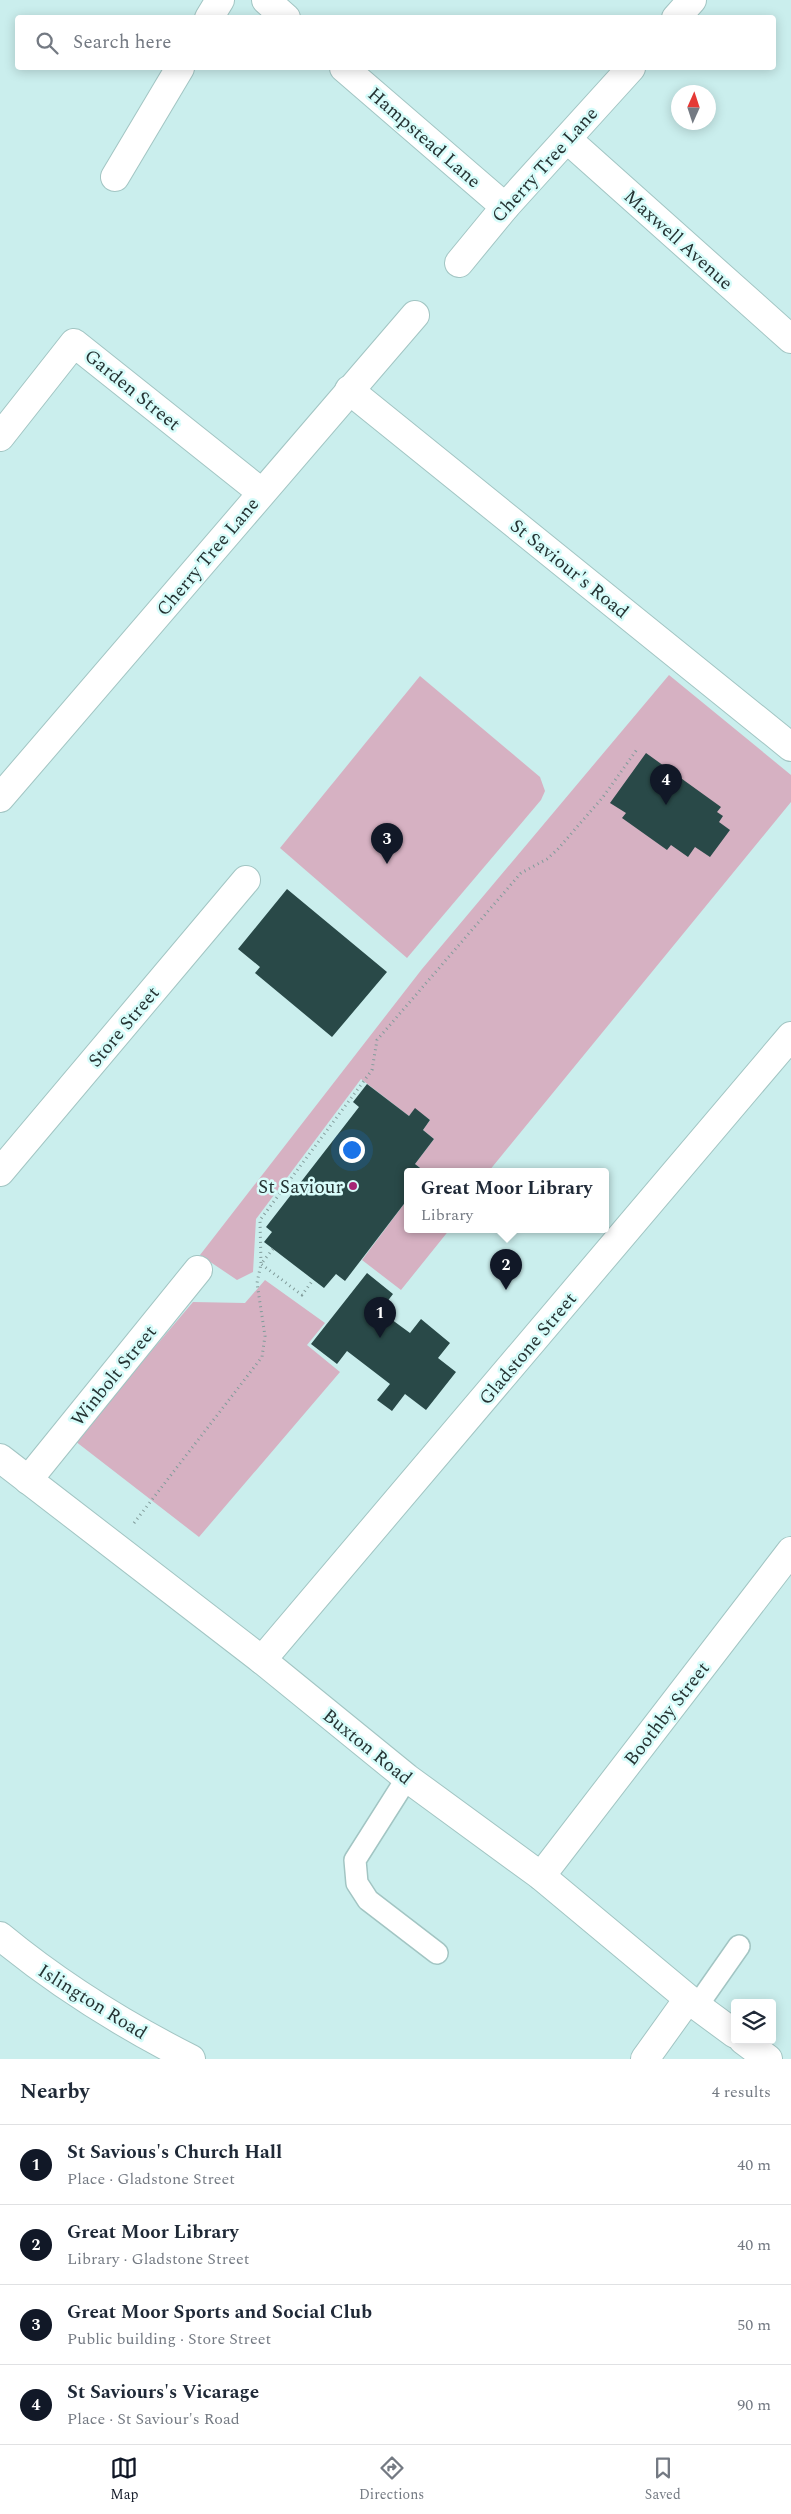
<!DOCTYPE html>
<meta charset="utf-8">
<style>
body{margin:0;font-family:Spectral,serif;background:#f2f2f3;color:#1f2937}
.controls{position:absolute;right:15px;bottom:15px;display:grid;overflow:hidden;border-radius:5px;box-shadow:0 2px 12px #0003}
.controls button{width:45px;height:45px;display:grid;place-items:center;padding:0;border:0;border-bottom:1px solid #e0e1e3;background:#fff;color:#1f2937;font:25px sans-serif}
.compass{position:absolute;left:671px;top:85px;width:45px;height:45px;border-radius:50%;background:#fff;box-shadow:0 2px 12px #0003;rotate:3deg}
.you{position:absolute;left:351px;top:1149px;width:18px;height:18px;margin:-12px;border:4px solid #fff;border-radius:50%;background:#1a73e8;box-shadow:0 0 0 8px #1a73e833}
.badge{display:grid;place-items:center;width:32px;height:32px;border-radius:50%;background:#111827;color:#fff;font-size:16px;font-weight:700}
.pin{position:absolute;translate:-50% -41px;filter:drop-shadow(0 1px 2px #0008)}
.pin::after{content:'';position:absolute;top:26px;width:18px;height:15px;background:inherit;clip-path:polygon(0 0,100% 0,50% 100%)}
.popup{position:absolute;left:404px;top:1168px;width:205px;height:65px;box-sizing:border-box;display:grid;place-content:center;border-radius:5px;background:#fff;filter:drop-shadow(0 1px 4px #0005);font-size:16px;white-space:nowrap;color:#747a83}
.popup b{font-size:19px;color:#1f2937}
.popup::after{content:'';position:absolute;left:50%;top:100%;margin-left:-10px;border:10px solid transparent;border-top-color:#fff}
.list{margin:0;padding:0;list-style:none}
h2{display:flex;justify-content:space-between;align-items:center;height:65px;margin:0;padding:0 20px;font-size:21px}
h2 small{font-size:16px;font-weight:400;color:#747a83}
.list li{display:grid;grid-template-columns:32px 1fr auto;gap:15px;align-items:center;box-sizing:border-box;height:80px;padding:0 20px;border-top:1px solid #e0e1e3}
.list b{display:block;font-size:19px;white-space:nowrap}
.list p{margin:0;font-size:16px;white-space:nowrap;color:#747a83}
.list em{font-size:16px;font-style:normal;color:#747a83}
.icon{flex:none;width:28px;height:28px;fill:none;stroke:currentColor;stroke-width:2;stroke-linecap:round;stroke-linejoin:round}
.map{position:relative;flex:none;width:791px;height:2059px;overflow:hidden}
.search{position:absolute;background:#fff;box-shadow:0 2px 12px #0003;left:15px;right:15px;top:15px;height:55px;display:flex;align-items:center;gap:12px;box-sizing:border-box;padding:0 18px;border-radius:5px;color:#747a83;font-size:19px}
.sheet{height:385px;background:#fff}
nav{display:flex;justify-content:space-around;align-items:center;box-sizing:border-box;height:70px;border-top:1px solid #e0e1e3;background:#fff;font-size:14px;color:#747a83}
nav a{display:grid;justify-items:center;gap:2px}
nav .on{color:#111827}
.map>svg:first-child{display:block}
.green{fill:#d6b1c2}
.building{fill:#294948}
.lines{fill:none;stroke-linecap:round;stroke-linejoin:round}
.lane-casing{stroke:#a2c5c3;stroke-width:24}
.street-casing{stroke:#a2c5c3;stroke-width:30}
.highway-casing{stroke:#a2c5c3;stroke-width:30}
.path{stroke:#829c9b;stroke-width:3;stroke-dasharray:1 4;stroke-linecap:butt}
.lane{stroke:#fff;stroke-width:21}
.street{stroke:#fff;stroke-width:28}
.highway{stroke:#fff;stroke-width:28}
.poi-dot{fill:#a62574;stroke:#d7fcfa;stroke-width:2}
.labels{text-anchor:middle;stroke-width:5;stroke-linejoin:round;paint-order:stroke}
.street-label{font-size:19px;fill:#253333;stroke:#d7fcfa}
.poi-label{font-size:19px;fill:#253333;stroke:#d7fcfa;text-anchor:end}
</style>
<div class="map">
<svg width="791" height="2059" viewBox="0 0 791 2059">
<rect width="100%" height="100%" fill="#caeeed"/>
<g class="green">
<polygon points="669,675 791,775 791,802 489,1171 424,1171 415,1164 434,1139 423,1130 430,1120 415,1109 409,1116 361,1079 256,1219 253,1272 237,1280 200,1255 422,969"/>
<polygon points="420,676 540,777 545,791 541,800 407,958 280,848"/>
<polygon points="407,1200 407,1229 450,1229 401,1290 362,1260"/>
<polygon points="265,1280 325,1323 307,1345 340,1372 199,1537 75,1441 193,1302 245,1303"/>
</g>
<g class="building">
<polygon points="646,753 721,807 717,812 723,816 719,822 730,830 710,857 695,847 688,857 671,845 667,850 622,818 626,813 610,803"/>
<polygon points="287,889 387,972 332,1037 255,973 260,967 238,949"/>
<polygon points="367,1084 409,1116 415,1108 430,1120 423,1130 434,1139 415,1164 424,1171 407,1171 407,1200 345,1281 336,1274 324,1288 264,1242 272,1232 266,1227 359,1107 353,1102"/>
<polygon points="367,1273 393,1294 380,1311 410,1333 421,1319 450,1343 438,1358 456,1372 426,1410 405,1394 392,1411 377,1400 390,1384 347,1351 337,1364 311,1344"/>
</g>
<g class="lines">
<g class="lane-casing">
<g id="lane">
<polyline points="407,1778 355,1860 357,1883 368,1900 437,1953"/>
<polyline points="697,2006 739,1946"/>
</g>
</g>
<g class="street-casing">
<g id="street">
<polyline points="266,0 286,18"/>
<polyline points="209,18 220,0"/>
<polyline points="676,18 692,0"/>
<polyline points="344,68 505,207"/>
<polyline points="567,139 791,339"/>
<polyline points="115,177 180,68"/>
<polyline points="459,263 505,207 631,68"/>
<polyline points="349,390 791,747"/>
<polyline points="0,437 74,343 261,492"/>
<polyline points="0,798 415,315"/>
<polyline points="0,1172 246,880"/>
<polyline points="28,1480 198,1270"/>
<polyline points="262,1660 791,1036"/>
<polyline points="541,1876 791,1551"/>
<path d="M 0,1936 C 58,1984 124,2025 191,2059"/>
<polyline points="645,2059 688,1999"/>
</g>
</g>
<g class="highway-casing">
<g id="highway">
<polyline points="0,1458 262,1660 407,1778 541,1876 697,2006 735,2034"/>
<polyline points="743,2040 768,2059"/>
</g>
</g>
<g class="path">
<polyline points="273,1249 261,1264 302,1295 313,1280"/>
<polyline points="134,1523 262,1357 265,1336 257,1283 261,1264 260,1220 372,1070 377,1040 521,873 547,859 557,850 603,797 638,748"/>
</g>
<use href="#lane" class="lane"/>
<use href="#street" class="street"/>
<use href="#highway" class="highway"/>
</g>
<circle class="poi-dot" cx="353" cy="1186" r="5"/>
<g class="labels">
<g class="street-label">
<text transform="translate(425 137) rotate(41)" y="7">Hampstead Lane</text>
<text transform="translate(544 164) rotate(-48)" y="7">Cherry Tree Lane</text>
<text transform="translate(679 239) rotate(42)" y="7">Maxwell Avenue</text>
<text transform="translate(133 389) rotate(39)" y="7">Garden Street</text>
<text transform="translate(207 556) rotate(-50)" y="7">Cherry Tree Lane</text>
<text transform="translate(570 568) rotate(39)" y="7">St Saviour's Road</text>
<text transform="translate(123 1026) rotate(-50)" y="7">Store Street</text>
<text transform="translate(527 1348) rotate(-50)" y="7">Gladstone Street</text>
<text transform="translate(113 1375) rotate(-51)" y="7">Winbolt Street</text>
<text transform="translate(666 1713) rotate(-52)" y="7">Boothby Street</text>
<text transform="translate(368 1746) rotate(39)" y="7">Buxton Road</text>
<text transform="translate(93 2001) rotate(32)" y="7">Islington Road</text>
</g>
<g class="poi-label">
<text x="343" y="1193">St Saviour</text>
</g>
</g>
</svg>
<div class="controls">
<button><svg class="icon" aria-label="layers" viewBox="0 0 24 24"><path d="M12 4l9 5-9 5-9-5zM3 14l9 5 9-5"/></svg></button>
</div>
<svg class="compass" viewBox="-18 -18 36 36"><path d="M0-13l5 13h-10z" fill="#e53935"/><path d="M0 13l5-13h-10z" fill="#747a83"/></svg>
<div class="you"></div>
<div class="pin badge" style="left:380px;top:1338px">1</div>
<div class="pin badge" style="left:506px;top:1290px">2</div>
<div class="popup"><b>Great Moor Library</b>Library</div>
<div class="pin badge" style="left:387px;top:864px">3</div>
<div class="pin badge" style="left:666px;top:805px">4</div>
<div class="search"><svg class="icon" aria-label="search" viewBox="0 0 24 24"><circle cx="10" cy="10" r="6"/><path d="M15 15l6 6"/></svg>Search here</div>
</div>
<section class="sheet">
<h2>Nearby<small>4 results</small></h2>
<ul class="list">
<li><span class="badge">1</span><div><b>St Savious's Church Hall</b><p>Place · Gladstone Street</p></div><em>40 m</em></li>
<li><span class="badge">2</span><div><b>Great Moor Library</b><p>Library · Gladstone Street</p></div><em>40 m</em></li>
<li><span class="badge">3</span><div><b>Great Moor Sports and Social Club</b><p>Public building · Store Street</p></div><em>50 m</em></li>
<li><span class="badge">4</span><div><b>St Saviours's Vicarage</b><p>Place · St Saviour's Road</p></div><em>90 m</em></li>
</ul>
</section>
<nav>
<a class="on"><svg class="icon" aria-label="map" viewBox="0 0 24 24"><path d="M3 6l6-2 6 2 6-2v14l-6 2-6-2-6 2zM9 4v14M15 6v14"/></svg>Map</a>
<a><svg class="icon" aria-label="directions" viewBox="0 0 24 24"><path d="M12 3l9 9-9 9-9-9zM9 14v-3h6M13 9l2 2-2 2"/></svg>Directions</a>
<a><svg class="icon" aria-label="saved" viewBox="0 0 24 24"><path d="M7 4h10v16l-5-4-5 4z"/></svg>Saved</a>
</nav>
